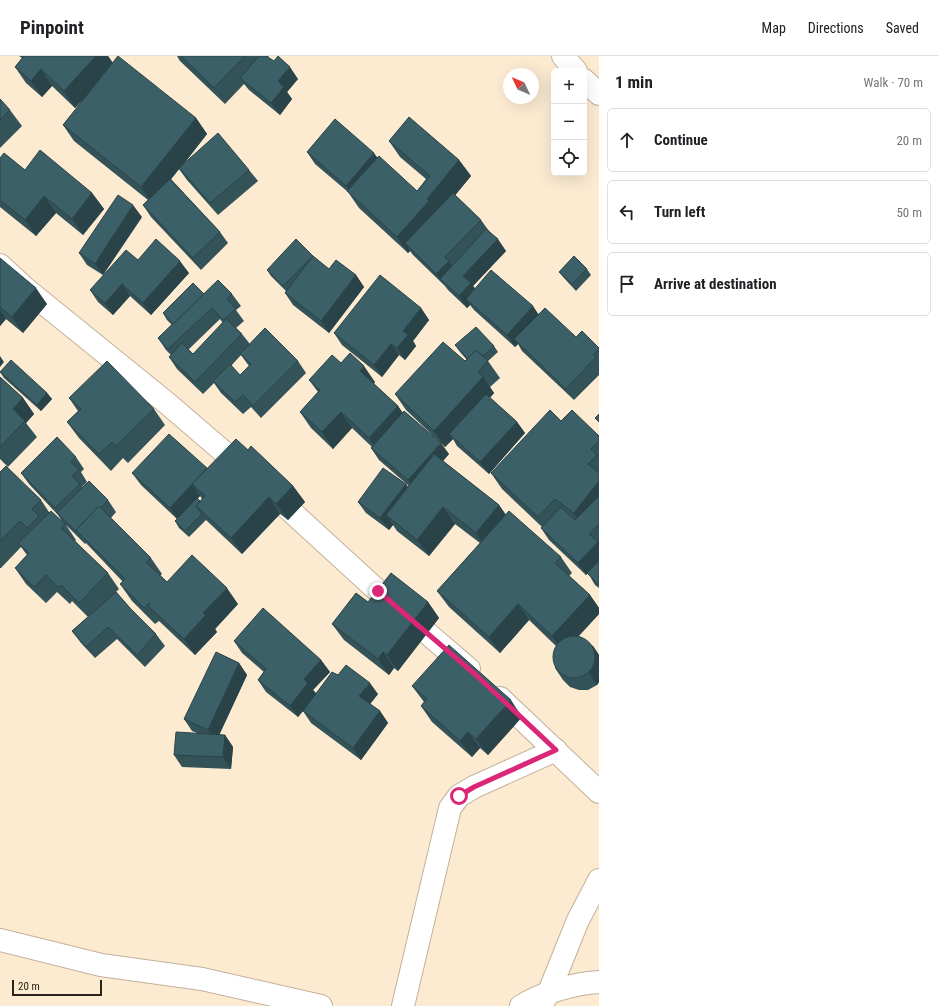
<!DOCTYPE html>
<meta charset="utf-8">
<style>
body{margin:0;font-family:"Roboto Condensed",sans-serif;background:#f6f6f6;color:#202124}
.controls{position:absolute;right:12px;top:12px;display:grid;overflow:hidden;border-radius:6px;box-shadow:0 4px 16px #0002}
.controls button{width:36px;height:36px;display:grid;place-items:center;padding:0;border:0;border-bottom:1px solid #e0e0e0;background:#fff;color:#202124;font:20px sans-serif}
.compass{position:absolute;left:503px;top:12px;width:36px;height:36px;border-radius:50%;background:#fff;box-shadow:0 4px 16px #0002;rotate:314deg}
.scale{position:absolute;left:12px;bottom:10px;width:90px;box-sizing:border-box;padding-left:4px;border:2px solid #292319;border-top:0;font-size:11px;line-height:14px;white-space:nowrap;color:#292319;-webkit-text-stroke:3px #fcead1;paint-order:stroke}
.stop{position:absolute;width:12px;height:12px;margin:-9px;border:3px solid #db2777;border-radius:50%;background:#fff}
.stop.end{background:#db2777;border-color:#fff;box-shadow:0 1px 4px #0008}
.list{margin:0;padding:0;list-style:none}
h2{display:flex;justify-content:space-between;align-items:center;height:52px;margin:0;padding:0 16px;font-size:17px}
h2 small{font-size:13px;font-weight:400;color:#757577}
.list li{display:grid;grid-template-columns:26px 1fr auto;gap:12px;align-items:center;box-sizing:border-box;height:64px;margin:0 8px 8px;padding:0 8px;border:1px solid #e0e0e0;border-radius:6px}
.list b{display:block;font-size:15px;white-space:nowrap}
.list em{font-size:13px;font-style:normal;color:#757577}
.icon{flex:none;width:22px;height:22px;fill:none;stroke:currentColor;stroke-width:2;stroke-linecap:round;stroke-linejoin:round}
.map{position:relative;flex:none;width:599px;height:950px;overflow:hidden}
header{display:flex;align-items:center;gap:24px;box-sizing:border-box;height:56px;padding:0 20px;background:#fff;border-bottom:1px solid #e0e0e0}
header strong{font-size:19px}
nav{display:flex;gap:22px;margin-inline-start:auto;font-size:14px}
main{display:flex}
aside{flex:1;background:#fff}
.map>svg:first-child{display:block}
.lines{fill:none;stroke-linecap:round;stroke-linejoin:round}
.minor-casing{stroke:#c3b29a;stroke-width:24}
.minor{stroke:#fff;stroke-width:22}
.wall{fill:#345359;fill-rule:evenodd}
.shaded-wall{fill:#2a4348}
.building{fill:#3c6067;stroke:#2a4348}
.route{stroke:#db2777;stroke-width:5}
</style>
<header>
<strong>Pinpoint</strong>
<nav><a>Map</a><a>Directions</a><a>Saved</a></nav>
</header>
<main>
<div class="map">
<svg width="599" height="950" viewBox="0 0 599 950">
<rect width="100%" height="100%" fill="#fcead1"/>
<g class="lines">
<g class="minor-casing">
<g id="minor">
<polyline points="563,0 576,15"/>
<polyline points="584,24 599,38"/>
<polyline points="0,209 26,233 168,348 246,415"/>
<polyline points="272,438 378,535 469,613"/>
<polyline points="500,642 599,736"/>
<polyline points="0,884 101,909 202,923 321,950"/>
<polyline points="403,950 450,752 459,740 474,731 556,694"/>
<path d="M 521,950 C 545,936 571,928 599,926"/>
<polyline points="541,950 549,936 578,864 599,824"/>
</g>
</g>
<use href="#minor" class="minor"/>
</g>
<g class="wall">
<polygon points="19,0 108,0 113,7 196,62 207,78 184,108 249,114 258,125 218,159 187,124 179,113 171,123 220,176 228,187 201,214 151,161 143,149 148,144 74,85 63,69 87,40 75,52 52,30 42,41 26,27 15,11 22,2"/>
<polygon points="177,0 269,0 268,1 298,23 287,36 292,43 280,59 249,34 244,28 225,48 180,5"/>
<polygon points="0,43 10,54 22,70 0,92"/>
<polygon points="389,85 459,104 471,120 455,139 481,164 489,175 506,195 473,230 475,232 539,258 576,281 599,292 599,319 574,344 522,295 518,288 515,291 474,254 470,249 467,252 448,234 445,230 413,199 410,195 408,197 359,152 348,136 315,108 307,96 378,102 417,135 426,123 400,101"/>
<polygon points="0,102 25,114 92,137 104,153 83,179 56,157 36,180 0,151"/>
<polygon points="142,161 103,219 87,209 79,197"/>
<polygon points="313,201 329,213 356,219 364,231 329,277 293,249 285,237 286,235 271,220 267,214"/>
<polygon points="0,202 47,248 23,277 6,263 0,270"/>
<polygon points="138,204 189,217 151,259 130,240 113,259 98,246 90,234"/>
<polygon points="587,213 591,219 576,235 564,222 559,216"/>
<path d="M 204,238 L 232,238 L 241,250 L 236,254 L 244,265 L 236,272 L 242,278 L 250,288 L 298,305 L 306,317 L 261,362 L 251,351 L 243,358 L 221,337 L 214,327 L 203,338 L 177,313 L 169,301 L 171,299 L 166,294 L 158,282 L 172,269 L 167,264 L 163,257 ZM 220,263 L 223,267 L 193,298 L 188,294 ZM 241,299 L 249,310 L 240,319 L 231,310 Z"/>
<polygon points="421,252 429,264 413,285 416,290 405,304 399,299 382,321 342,289 334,277"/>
<polygon points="455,289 494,290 498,296 488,305 500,322 490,331 494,337 490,342 517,366 525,377 489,418 457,390 453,383 445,391 406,354 395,338 465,305 467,304 460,296"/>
<polygon points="341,307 375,326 374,328 398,350 402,356 449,398 443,405 499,449 506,459 561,501 572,517 569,520 590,539 599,552 599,558 579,580 593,590 599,599 599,626 597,629 588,634 579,634 570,631 563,624 555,612 556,590 529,564 500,597 449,551 437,535 480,487 455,468 429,500 397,475 393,469 389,474 366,457 358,446 406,428 408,431 409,430 379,404 371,392 372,391 352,372 333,393 311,372 300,356 318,336 309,324"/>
<polygon points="0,316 47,337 52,343 41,355 4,322"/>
<polygon points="0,321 23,342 34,358 26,367 37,381 8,411 0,403"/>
<polygon points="69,342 154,353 165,369 128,407 123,402 111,415 79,382 67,366 78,355"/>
<polygon points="561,365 599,380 599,532 595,529 588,517 586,519 549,484 541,472 542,471 502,433 491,417"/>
<path d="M 248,394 L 293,430 L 305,446 L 288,464 L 280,458 L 242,498 L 206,464 L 189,481 L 179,472 L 175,465 L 177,463 L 141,429 L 132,417 L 207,413 ZM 200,440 L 202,443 L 200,445 L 197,443 Z"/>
<polygon points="76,401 84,413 81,416 87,426 82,431 82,432 108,444 116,456 111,462 151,502 162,518 160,520 167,526 238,548 215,573 217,576 195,599 159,565 155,568 132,545 120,528 123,526 86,487 85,488 66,469 76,484 75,485 108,517 119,533 116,536 130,552 156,578 165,590 145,611 117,583 95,602 81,587 72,575 88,561 72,545 70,548 57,536 46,547 26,528 15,512 27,499 21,491 1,512 0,512 0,416 41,444 49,456 64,468 58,459 29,428 21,417"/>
<polygon points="368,546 428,546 439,562 398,615 394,612 389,619 344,584 332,568"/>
<polygon points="234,585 321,604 330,616 313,634 316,638 338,619 378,638 370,648 380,655 388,667 361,704 311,667 303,655 298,661 266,636 258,624 264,616 242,597"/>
<polygon points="239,607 247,619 219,679 225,679 233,691 231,713 182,711 174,699 197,677 192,675 184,663"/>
<polygon points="412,630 522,661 488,699 480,692 472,701 432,666 421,650 424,646"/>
</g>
<g class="shaded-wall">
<polygon points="96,0 108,0 114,9 75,52 64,35"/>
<polygon points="290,11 298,23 287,36 292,43 280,59 271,47 278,25"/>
<polygon points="41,13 52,30 42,41 31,25"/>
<polygon points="196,62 207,78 152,147 141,131"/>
<polygon points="374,97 382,108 354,141 346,130"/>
<polygon points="459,104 471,120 439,159 405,187 410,195 408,197 397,181"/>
<polygon points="92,137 104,153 83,179 72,163"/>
<polygon points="44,140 56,157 36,180 25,164"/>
<polygon points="133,149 142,161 103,219 95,208"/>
<polygon points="498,183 506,195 473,230 479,239 466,243 470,249 467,252 459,240 463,220"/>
<polygon points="180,205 189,217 151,259 143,247"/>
<polygon points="449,205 457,217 440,223 445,230 436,218"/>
<polygon points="356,219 364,231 329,277 321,265"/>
<polygon points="122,228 130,240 113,259 105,247"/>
<polygon points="36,232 47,248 23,277 12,261"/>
<polygon points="533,250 541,262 514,283 518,288 515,291 507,279"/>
<polygon points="421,252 429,264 413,285 416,290 405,304 397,292 403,275"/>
<polygon points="0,254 6,263 0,270"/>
<polygon points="391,288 399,299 382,321 374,309"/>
<polygon points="0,300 4,306 0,311"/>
<polygon points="364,310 375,326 371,331 360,315"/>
<polygon points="483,321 494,337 454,382 449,378 453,383 445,391 434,375"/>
<polygon points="47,337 52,343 41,355 37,349"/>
<polygon points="23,342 34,358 26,367 13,353"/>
<polygon points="398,350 409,366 380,398 369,382"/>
<polygon points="341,356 352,372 333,393 322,376"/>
<polygon points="517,366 525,377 489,418 480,406"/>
<polygon points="441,387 449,398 416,436 408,424"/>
<polygon points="207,412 215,424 192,428 200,440 178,464 170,452"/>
<polygon points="599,425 599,456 585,473 574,457"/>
<polygon points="406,428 414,440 386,459 393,469 389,474 380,462"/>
<polygon points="293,430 305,446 288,464 276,448"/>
<polygon points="269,441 280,458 242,498 231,482"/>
<polygon points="499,449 510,465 488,494 476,477"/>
<polygon points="443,451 455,468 429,500 417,484"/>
<polygon points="598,486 599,488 599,505 586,519 578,507"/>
<polygon points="227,532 238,548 215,573 217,576 195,599 184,583 203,557"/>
<polygon points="590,539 599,552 599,558 563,596 552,580"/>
<polygon points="428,546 439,562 398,615 387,599"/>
<polygon points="518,548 529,564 500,597 489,581"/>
<polygon points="593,590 599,599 599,626 597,629 589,617"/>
<polygon points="383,596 394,612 389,619 378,603"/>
<polygon points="321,604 330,616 313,634 317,638 298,661 290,650 304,623"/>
<polygon points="239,607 247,619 216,686 208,674"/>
<polygon points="370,627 378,638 367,652 359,640"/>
<polygon points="511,644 522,661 488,699 476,683"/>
<polygon points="380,655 388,667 361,704 353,692"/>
<polygon points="468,676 480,692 472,701 460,685"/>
<polygon points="225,679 233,691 231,713 223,701"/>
</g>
<g class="building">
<polygon points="24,0 96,0 64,35 41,13 31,25 15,11"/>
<polygon points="118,0 196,62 141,131 63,69"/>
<polygon points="181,0 245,0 214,32"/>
<polygon points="259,0 266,0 274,5 278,0 290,11 278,25 284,31 271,47 240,22"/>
<polygon points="0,43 10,54 0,64"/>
<polygon points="409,61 459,104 427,143 429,145 397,181 347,135 379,100 417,135 430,120 389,85"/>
<polygon points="335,63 374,97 346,130 307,96"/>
<polygon points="218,77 249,114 210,147 179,112"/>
<polygon points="40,94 92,137 72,163 44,140 25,164 0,144 0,102 4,97 25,114"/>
<polygon points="170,123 220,176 193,202 143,149"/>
<polygon points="453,137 481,164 445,201 449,205 436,218 405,187"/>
<polygon points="118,139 133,149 95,208 79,197"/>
<polygon points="486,173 498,183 463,220 471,227 459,240 440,223"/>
<polygon points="156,183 180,205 143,247 122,228 105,247 90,234 126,194 138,204"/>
<polygon points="296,183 313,200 283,230 267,214"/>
<polygon points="313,200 329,213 336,204 356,219 321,265 285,237"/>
<polygon points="574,200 587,213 572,228 559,216"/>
<polygon points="0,202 36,232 12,261 0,251"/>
<polygon points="491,214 533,250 507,279 466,243"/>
<polygon points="380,219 421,252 403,275 408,279 397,292 391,288 374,309 334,277"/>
<polygon points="218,224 232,238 227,243 236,253 223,264 212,252 168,293 158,282"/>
<polygon points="193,227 204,238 173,268 163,257"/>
<polygon points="545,252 576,281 582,275 599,292 599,293 593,299 596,301 566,333 514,283"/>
<polygon points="226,263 242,278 195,326 169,301 182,287 193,298"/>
<polygon points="476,271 494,290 483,300 476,294 468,303 455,289"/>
<polygon points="265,272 298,305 253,350 243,339 235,346 213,325 230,308 240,319 251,308 240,298"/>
<polygon points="443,286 465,305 476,294 488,305 478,316 483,321 434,375 395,338"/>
<polygon points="350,297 364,310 360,315 398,350 369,382 341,356 322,376 300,356 320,334 309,324 332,299 341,307"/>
<polygon points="11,304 47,337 37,349 0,316"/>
<polygon points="107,305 154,353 116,390 112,386 99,398 67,366 81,353 69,342"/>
<polygon points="0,321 23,342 13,353 25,365 0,391"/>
<polygon points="486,338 517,366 480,406 449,378"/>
<polygon points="550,354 561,365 572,354 599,380 599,385 591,393 597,399 588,408 599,417 599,425 574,457 555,443 538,461 491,417"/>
<polygon points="404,355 441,387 408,424 371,392"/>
<polygon points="599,358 599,366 595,362"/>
<polygon points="169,378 207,412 170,452 132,417"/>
<polygon points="57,381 76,401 71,406 79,414 72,420 80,428 55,452 21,417"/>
<polygon points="236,383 248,394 251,390 293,430 276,448 269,441 231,482 196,450 205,440 192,428"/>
<polygon points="434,398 499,449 476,477 443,451 417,484 386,459"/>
<polygon points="6,410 41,444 32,453 39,460 27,472 20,465 0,485 0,416"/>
<polygon points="383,412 406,428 380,462 358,446"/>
<polygon points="89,425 108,444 101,452 99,450 76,474 77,476 57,457"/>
<polygon points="599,440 599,468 589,478 598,486 578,507 541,472 561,451 575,464"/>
<polygon points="197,442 200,445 196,450 202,458 185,475 175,465"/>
<polygon points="99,450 151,502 146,506 167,526 192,499 227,532 203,557 206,559 184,583 148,550 150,548 149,547 144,552 120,528 125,523 76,474"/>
<polygon points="51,455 65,468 61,472 108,517 79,547 61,529 58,531 46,519 34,531 15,512 29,497 18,487"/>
<polygon points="509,455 561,501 555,507 590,539 552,580 518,548 489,581 437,535"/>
<polygon points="599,505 599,529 587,517"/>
<polygon points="391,517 428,546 387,599 383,596 378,603 332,568 356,537 368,546"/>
<polygon points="116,536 130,552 156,578 137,599 108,571 86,591 72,575"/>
<polygon points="263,552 321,604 304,623 308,627 290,650 258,624 266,613 234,585"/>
<circle cx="574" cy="601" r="21"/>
<polygon points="449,589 511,644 476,683 468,676 460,685 421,650 427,643 412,630"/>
<polygon points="216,596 239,607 208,674 184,663"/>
<polygon points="346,609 370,627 359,640 380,655 353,692 303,655 332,616 338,619"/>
<polygon points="176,676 225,679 223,701 174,699"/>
</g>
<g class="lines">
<polyline class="route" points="378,535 477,620 556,694 474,731 459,740"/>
</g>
</svg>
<div class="controls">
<button>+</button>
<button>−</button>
<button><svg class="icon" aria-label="locate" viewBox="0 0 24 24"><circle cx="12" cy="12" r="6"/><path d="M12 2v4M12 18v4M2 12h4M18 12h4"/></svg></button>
</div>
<svg class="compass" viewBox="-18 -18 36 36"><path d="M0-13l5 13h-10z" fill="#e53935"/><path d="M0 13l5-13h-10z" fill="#757577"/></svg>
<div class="scale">20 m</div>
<div class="stop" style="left:459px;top:740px"></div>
<div class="stop end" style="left:378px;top:535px"></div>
</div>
<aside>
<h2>1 min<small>Walk · 70 m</small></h2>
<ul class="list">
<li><svg class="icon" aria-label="ahead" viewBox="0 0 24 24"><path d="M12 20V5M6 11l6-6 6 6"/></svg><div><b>Continue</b></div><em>20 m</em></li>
<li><svg class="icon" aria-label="left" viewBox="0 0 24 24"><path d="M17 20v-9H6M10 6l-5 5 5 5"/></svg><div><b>Turn left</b></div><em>50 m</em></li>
<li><svg class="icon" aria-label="arrive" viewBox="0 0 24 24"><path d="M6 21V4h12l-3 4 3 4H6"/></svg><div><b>Arrive at destination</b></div></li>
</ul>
</aside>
</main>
